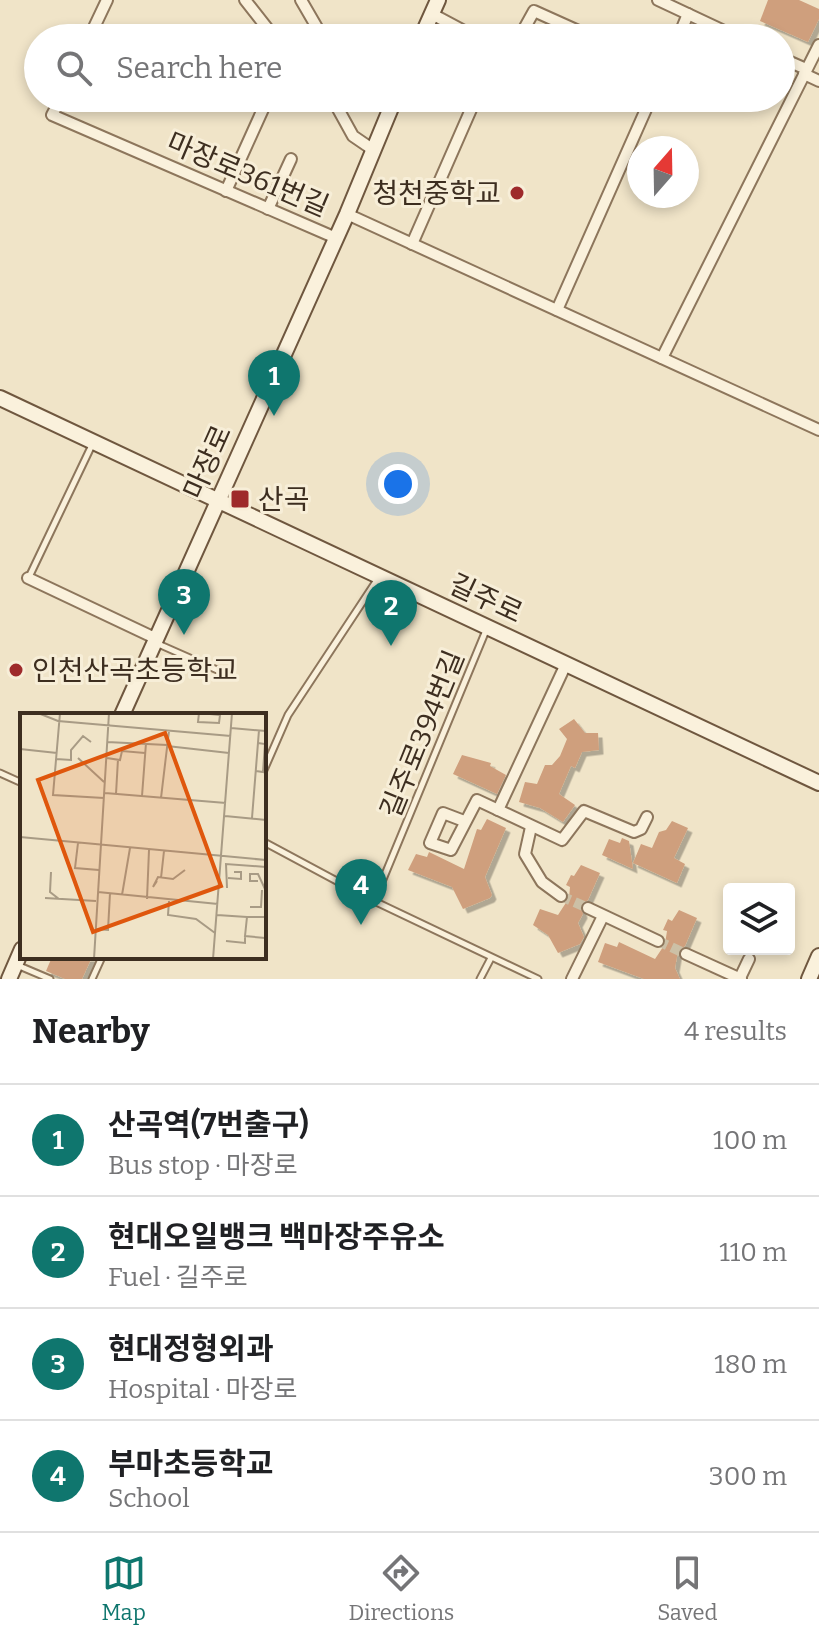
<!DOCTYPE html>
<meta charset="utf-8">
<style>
body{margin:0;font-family:Bitter,"Noto Sans KR",serif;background:#f2f2f2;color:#202124}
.controls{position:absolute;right:24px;bottom:24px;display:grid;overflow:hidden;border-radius:8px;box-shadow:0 4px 12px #0003}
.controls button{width:72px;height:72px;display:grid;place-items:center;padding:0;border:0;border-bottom:2px solid #e0e0e0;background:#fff;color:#202124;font:40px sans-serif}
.compass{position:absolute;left:627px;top:136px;width:72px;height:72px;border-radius:50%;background:#fff;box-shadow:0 4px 12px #0003;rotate:20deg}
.you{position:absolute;left:398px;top:484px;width:28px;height:28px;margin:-20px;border:6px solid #fff;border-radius:50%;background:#1a73e8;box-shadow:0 0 0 12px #1a73e833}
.badge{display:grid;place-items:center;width:52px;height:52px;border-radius:50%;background:#0f766e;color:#fff;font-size:26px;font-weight:700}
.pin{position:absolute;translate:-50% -66px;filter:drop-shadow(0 2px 4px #0008)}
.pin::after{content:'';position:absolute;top:42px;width:28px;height:24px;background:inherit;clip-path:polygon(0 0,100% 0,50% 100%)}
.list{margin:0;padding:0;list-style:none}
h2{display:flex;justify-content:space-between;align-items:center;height:104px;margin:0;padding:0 32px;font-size:34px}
h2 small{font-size:26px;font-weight:400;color:#757577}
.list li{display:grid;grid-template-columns:52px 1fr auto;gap:24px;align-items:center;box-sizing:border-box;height:112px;padding:0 32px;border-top:2px solid #e0e0e0}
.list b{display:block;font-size:30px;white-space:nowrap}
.list p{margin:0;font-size:26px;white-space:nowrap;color:#757577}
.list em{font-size:26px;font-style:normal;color:#757577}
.icon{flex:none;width:44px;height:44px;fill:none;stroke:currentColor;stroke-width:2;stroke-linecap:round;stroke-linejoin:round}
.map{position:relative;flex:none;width:819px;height:979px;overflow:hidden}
.search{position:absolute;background:#fff;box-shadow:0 4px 12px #0003;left:24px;right:24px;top:24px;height:88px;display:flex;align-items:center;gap:20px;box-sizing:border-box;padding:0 28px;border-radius:44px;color:#757577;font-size:30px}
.sheet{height:552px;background:#fff}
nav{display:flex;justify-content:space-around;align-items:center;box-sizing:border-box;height:112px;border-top:2px solid #e0e0e0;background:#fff;font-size:22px;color:#757577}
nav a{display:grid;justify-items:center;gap:4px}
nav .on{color:#0f766e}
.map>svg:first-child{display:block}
.building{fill:#cf9f7d;filter:url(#shadow)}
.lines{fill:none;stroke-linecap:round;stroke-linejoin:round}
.street-tunnel{stroke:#ccc0a6;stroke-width:10;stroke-dasharray:10 5;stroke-linecap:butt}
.lane-casing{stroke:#8d765c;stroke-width:9}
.street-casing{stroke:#8d765c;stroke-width:14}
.secondary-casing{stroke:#6f573f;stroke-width:18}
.lane{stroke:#faf1dc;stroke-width:5}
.street{stroke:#faf1dc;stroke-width:10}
.secondary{stroke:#faf1dc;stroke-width:14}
.poi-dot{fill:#9e2a2b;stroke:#f7eed8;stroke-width:3}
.labels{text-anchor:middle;stroke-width:6;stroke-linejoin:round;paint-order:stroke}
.street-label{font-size:28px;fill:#3d2e20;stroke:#f7eed8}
.poi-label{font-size:28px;fill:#3d2e20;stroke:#f7eed8;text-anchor:start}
.inset-road{fill:none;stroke:#a89b85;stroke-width:2}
.view{fill:#df570d;fill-opacity:0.15;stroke:#df570d;stroke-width:4}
.inset-edge{fill:none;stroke:#3d2e20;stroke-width:4}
</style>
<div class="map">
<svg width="819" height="979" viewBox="0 0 819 979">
<defs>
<filter id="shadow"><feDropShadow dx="4.5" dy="4.5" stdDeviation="0" flood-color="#0004"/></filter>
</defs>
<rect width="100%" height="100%" fill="#f0e4c8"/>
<g class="building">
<polygon points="768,0 799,0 819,9 819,19 808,42 760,21"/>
<polygon points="574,719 585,733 598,733 599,750 582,752 575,768 571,766 559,794 575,805 563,822 540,808 519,802 525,782 537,784 545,765 552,765 560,756 567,739 559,729"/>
<polygon points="462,755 491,763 490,766 506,775 497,794 453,774"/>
<polygon points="487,819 506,828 485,877 492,895 490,898 463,909 452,887 408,870 416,854 427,857 429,852 464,869 477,829 481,830"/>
<polygon points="672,821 688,828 674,858 685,864 677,883 633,863 641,844 652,848 659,832 666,830"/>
<polygon points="622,838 629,841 633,869 602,855 609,839 620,843"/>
<polygon points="581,865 600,873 588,900 581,905 583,914 578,923 584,937 580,944 558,953 548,935 533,925 540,909 558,915 569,898 570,887 566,885 571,875 574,876"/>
<polygon points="679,910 697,918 685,946 678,951 675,968 680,979 644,979 598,962 605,943 617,947 619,942 655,959 665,944 667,931 663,930 668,919 672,921"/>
<polygon points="52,957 92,957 82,979 65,979 46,971"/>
</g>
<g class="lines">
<g class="street-tunnel">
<polyline points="561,896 588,908"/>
<polyline points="658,941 686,954"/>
</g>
<g class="lane-casing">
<g id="lane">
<polyline points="29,577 92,445"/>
<polyline points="156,643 224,673 230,672"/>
<polyline points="264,770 288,715 379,577"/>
<polyline points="0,773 22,783"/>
<polyline points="264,842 374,901 538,979"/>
<polyline points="374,901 487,628"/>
<polyline points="17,965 50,979"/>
<polyline points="92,979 102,957"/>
<polyline points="480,979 491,958"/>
</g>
</g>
<g class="street-casing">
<g id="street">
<polyline points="245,0 275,38"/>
<polyline points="301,0 319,31 319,38"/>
<polyline points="658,0 739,38"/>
<polyline points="432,14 477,38"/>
<polyline points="89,38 107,0"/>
<polyline points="519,38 534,11 594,38"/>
<polyline points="678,38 688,14"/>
<polyline points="781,58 806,69"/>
<polyline points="804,74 819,81"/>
<polyline points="61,98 52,115 336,238"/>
<polyline points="332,98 353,136 372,149"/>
<polyline points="226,191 268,98"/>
<polyline points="268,209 291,159"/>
<polyline points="347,214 819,430"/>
<polyline points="412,244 476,98"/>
<polyline points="557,310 651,98"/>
<polyline points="662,358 819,45"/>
<polyline points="28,578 157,639"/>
<polyline points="498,810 566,664"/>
<polyline points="464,821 443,813 430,843 451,850 477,800 562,840 584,811 634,832 641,829 647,817"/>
<polyline points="531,827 525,854 542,882 561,896"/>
<polyline points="588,908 658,941"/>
<polyline points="686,954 741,979"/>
<polyline points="740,978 749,959"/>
<polyline points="572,979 603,916"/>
</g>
</g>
<g class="secondary-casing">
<g id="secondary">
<polyline points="421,38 438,0"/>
<polyline points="0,398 819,783"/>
<polyline points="122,715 347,214 395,98"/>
<polyline points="9,979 22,949"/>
<polyline points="809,979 819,956"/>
</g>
</g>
<use href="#lane" class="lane"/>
<use href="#street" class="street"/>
<use href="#secondary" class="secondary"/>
</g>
<g class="poi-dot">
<circle cx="517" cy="193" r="8"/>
<rect x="230" y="489" width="20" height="20" rx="4"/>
<circle cx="16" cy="670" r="8"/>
</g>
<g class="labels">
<g class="street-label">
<text transform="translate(248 174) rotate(23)" y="10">마장로361번길</text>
<text transform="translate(207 462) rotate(-66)" y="10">마장로</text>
<text transform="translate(486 598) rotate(25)" y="10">길주로</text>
<text transform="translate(422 734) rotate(-68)" y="10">길주로394번길</text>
</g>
<g class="poi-label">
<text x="501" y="203" text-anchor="end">청천중학교</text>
<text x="258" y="509">산곡</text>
<text x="32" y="680">인천산곡초등학교</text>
</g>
</g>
<g transform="translate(20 713)">
<rect width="246" height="246" fill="#f0e4c8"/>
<path class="inset-road" d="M 18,0 L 38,8 L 211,23M 40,0 L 33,82 L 84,85M 179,0 L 178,9 L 199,10 L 200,2 L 180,0M 211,15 L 246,18M 87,29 L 147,32M 147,33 L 209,40M 0,36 L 37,40M 58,45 L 84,69M 87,45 L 100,47 L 102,38 L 125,40M 36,46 L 51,47 L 51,37 L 63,23 L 71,29M 236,58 L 243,59 L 245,31 L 238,30M 85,80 L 206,90M 96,81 L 98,46M 122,83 L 126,30M 141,85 L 149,18M 205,103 L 246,107M 232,105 L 239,17M 0,124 L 246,147M 58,130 L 55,155 L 79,157M 31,159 L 30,179 L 39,186M 141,165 L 144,138M 208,165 L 221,166 L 221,159 L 214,159M 137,168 L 133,174 L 138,164 L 153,166 L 165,157M 238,168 L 230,168 L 230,161 L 238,161 L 245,176M 207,175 L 206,151 L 246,154M 78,179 L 198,191M 102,182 L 110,135M 25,185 L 76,188M 127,186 L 129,137M 149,188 L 148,202 L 176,206 L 195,220M 230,194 L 241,194 L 242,177M 197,202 L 227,204M 75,216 L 88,217 L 90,180M 245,225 L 225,223 L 227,204 L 246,204M 206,228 L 225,230 L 225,223M 74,246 L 89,0M 193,246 L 212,0"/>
<path class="view" d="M 145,20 L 201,173 L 73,219 L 18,67 Z"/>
<rect width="246" height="246" class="inset-edge"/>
</g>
</svg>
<div class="controls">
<button><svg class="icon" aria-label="layers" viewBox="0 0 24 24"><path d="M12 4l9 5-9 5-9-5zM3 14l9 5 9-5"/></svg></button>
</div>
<svg class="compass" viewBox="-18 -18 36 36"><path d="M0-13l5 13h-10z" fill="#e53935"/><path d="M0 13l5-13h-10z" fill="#757577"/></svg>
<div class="you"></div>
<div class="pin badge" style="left:274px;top:416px">1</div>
<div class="pin badge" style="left:391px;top:646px">2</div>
<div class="pin badge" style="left:184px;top:635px">3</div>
<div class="pin badge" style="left:361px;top:925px">4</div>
<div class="search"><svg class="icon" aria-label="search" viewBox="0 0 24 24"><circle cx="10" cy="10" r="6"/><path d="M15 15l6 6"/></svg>Search here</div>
</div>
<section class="sheet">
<h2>Nearby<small>4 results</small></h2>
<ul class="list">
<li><span class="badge">1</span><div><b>산곡역(7번출구)</b><p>Bus stop · 마장로</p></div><em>100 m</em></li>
<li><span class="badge">2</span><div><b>현대오일뱅크 백마장주유소</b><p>Fuel · 길주로</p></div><em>110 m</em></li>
<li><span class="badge">3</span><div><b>현대정형외과</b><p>Hospital · 마장로</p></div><em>180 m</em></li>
<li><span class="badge">4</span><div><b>부마초등학교</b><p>School</p></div><em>300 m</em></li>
</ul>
</section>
<nav>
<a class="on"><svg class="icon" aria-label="map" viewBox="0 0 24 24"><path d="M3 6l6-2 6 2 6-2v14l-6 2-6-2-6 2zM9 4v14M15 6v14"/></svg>Map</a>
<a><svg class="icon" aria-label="directions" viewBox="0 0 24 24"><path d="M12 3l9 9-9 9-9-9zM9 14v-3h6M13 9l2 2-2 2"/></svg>Directions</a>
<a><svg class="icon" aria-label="saved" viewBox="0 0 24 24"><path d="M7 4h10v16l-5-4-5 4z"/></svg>Saved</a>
</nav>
